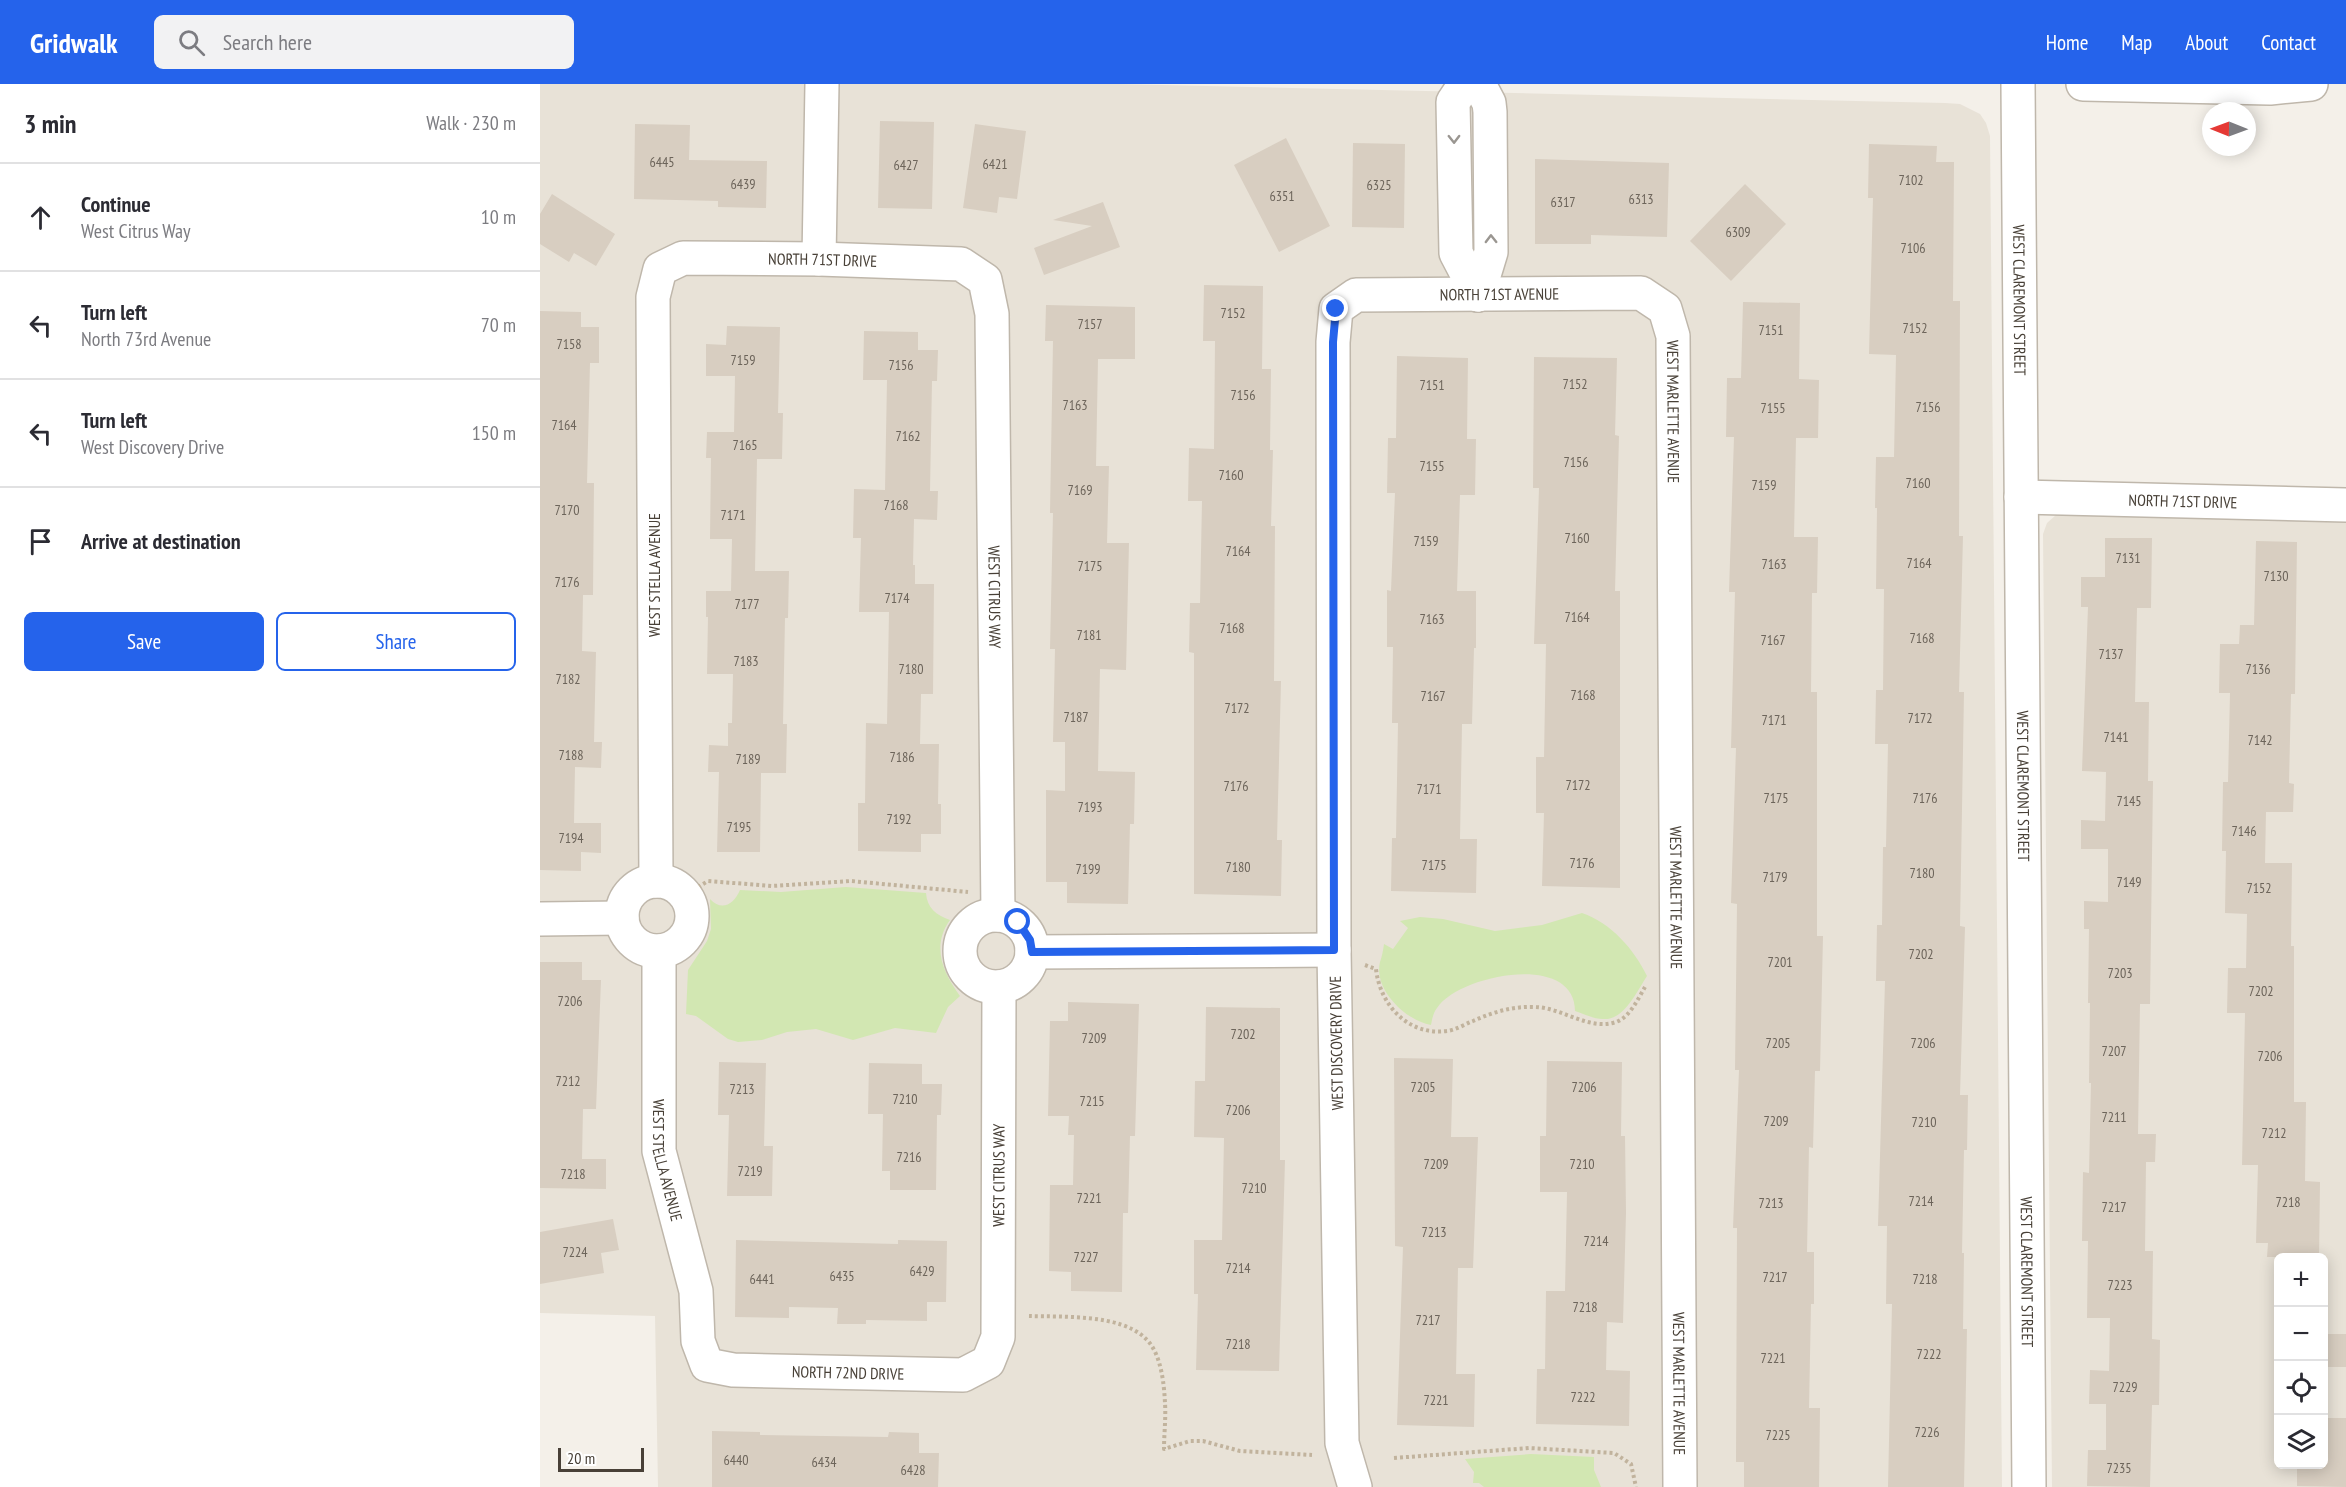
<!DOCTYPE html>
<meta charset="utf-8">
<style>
body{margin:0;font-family:"PT Sans Narrow",sans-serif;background:#f2f2f3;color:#2b2b33}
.controls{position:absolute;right:18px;bottom:18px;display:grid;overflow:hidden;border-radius:9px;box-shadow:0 3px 15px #0003}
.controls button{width:54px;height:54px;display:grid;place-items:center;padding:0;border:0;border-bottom:2px solid #e1e1e2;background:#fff;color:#2b2b33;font:30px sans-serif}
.compass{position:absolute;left:1662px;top:18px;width:54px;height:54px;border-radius:50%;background:#fff;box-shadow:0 3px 15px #0003;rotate:271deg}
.scale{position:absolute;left:18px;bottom:15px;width:86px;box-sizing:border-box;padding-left:6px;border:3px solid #484037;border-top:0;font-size:16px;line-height:21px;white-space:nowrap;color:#484037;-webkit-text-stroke:4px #fff;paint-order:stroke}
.stop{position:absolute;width:18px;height:18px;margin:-14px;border:4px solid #2563eb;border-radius:50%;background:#fff}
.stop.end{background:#2563eb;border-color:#fff;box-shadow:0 2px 6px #0008}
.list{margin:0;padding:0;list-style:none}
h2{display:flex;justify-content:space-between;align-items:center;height:78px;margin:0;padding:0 24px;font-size:26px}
h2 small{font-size:20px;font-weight:400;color:#7c7c81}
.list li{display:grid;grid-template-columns:39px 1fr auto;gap:18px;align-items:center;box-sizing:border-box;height:108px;padding:0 24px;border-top:2px solid #e1e1e2}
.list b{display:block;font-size:22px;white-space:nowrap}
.list p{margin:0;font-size:20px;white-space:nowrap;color:#7c7c81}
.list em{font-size:20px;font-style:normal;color:#7c7c81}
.actions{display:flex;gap:12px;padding:18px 24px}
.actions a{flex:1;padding:14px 0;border:2px solid #2563eb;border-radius:9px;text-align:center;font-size:21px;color:#2563eb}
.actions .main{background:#2563eb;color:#fff}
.icon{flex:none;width:33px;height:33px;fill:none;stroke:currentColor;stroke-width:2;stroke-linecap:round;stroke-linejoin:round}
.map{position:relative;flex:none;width:1806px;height:1403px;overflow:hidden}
header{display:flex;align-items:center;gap:36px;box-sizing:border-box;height:84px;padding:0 30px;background:#2563eb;color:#fff}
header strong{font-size:28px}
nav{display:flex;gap:33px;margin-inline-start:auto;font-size:21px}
.search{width:420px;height:54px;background:#f2f2f3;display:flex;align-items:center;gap:15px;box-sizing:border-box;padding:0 21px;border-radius:9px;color:#7c7c81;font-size:22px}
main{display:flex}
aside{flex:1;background:#fff}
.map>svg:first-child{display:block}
.residential{fill:#e8e2d7;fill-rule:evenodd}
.green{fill:#d2e7b2}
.building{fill:#d8cec1}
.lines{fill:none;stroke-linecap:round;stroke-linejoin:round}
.minor-casing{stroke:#bfb7ab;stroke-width:36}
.path{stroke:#c1b39d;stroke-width:4;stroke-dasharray:3 3;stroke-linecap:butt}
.minor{stroke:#fff;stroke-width:33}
.oneway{stroke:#9a9691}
.route{stroke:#2563eb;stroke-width:8}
.labels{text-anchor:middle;stroke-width:4.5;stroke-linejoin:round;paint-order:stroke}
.number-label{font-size:14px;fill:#6c645a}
.street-label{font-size:16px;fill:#484037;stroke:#fff}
</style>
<header>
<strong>Gridwalk</strong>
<div class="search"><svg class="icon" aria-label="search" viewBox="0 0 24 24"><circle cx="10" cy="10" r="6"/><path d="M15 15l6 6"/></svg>Search here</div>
<nav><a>Home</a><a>Map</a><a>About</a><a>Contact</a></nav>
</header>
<main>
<aside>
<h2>3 min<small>Walk · 230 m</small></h2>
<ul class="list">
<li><svg class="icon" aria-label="ahead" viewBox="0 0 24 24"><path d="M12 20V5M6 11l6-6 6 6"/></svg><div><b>Continue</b><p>West Citrus Way</p></div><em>10 m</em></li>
<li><svg class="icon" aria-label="left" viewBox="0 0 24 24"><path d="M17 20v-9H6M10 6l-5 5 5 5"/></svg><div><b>Turn left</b><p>North 73rd Avenue</p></div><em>70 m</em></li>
<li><svg class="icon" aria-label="left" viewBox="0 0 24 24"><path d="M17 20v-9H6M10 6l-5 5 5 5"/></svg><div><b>Turn left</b><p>West Discovery Drive</p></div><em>150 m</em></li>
<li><svg class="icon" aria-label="arrive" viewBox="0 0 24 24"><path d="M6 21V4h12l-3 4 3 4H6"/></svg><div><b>Arrive at destination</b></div></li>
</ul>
<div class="actions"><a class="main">Save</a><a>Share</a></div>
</aside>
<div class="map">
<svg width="1806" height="1403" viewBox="0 0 1806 1403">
<rect width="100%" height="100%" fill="#f4f0e9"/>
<g class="residential">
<polygon points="0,0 578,0 1405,19 1420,20 1440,30 1446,39 1450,52 1462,1403 118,1403 115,1232 0,1229"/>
<path d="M 1527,428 L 1806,434 L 1806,1403 L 1512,1403 L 1503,450 L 1507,439 L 1516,431 ZM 1738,1174 L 1784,1174 L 1784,1380 L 1738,1380 Z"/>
</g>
<g class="green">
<path d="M 306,803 L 386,809 C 387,824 396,831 410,836 C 391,862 403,889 420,912 L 408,923 L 396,949 L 355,944 L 313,956 L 276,945 L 247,948 L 222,956 L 198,958 L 188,955 L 156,932 L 146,930 L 148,886 L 167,857 L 171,845 L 170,815 C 182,828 194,820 200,806 L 241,808 Z"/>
<path d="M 1042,829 C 1071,839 1094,865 1107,892 C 1097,907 1084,937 1063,935 C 1054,935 1044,930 1035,927 C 1035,867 918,891 897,924 C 893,929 892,936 891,941 C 867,937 833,906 840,878 C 842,872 843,867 844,860 L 853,865 L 868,844 L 860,837 L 880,833 L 903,835 L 955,847 L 1002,841 Z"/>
<polygon points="991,1370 1054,1373 1054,1386 1061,1403 944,1403 939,1399 933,1399 934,1388 925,1375"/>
</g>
<g class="building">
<polygon points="340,37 394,38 392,125 338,124"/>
<polygon points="95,40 150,41 149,76 227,77 226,124 178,123 178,117 94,115"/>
<polygon points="435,40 486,47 477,115 459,113 457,129 423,124"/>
<polygon points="746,54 790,142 739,168 694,81"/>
<polygon points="813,59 865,60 864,144 812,143"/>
<polygon points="1329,60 1397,62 1396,78 1414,78 1413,217 1420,217 1419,452 1423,452 1419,608 1424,608 1420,842 1425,843 1420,1011 1428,1011 1427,1066 1424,1066 1422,1169 1424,1169 1423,1245 1427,1245 1424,1403 1348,1403 1352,1220 1346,1220 1347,1142 1338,1142 1345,897 1336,897 1337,841 1342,841 1343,763 1346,763 1348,660 1335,660 1336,606 1343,606 1344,505 1336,505 1337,424 1335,424 1336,373 1354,373 1356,271 1329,270 1333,114 1328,114"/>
<polygon points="995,75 1129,79 1127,153 1051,151 1051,160 995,160"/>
<polygon points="1205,100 1246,140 1191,197 1150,157"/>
<polygon points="12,110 75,150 56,182 34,169 29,178 0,160 0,130"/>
<polygon points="563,118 580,163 504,191 494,164 552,142 513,136"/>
<polygon points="664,201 723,202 722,285 731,285 730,366 733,366 731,442 735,442 734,597 741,597 737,756 742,756 741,812 654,810 654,569 649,568 650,519 660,519 662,417 648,417 649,364 674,365 675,257 663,257"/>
<polygon points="1203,218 1260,219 1259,295 1279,296 1278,354 1256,354 1254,453 1278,453 1277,509 1272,509 1271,608 1277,608 1277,852 1283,852 1280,987 1275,987 1273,1064 1269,1063 1267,1168 1274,1168 1274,1220 1271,1220 1269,1324 1280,1324 1279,1403 1204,1403 1204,1378 1196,1378 1197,1144 1193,1144 1199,986 1195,986 1197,820 1191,819 1196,664 1191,664 1195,508 1189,508 1194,353 1186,353 1187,294 1201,294"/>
<polygon points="506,221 595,223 595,275 558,275 556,382 569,382 567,459 589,459 586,586 560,585 558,687 595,688 594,740 590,740 588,820 527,819 527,798 506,798 506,706 525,707 525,658 513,658 515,565 510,565 513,429 510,429 513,257 505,257"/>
<polygon points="0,227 41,228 41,243 59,243 59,279 50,279 47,399 54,399 53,511 43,511 42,567 56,568 54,658 62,658 61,684 35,683 34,739 61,739 61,769 41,768 41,787 0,786"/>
<polygon points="187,242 240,243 238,329 243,329 242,375 217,375 215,487 249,487 248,534 245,534 243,640 247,640 246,689 221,689 220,768 177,768 179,688 168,688 169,661 188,662 188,639 192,639 193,590 167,590 168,533 166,533 166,507 191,507 192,455 170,455 171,374 166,374 167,348 194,348 195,292 166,292 166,260 186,261"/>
<polygon points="324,247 378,248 378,266 398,266 397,297 392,297 390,407 398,407 397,436 374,435 373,481 375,481 375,500 394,500 393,610 381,610 380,660 399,660 398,720 401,720 401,750 381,750 381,768 318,767 318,719 325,719 326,639 347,640 349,528 319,528 321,454 313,454 314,405 345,406 347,296 323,296"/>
<polygon points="857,272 928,274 927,355 936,355 935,411 920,411 917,507 936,507 936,564 934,564 932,640 922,640 920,755 937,755 936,809 851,807 852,754 856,754 858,639 852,639 853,563 847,563 847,506 851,507 855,409 847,409 848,354 856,354"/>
<polygon points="994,273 1077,274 1075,351 1079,352 1075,507 1080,507 1080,804 1002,802 1004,729 996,729 996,673 1004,673 1006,560 994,560 999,404 993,404"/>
<polygon points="1565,454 1612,454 1611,524 1597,524 1595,618 1609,618 1608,697 1613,697 1610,920 1600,920 1598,1050 1616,1050 1615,1078 1606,1078 1605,1167 1613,1167 1612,1255 1620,1256 1619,1321 1612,1321 1610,1403 1547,1402 1548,1366 1566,1366 1566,1320 1549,1320 1550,1286 1569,1287 1570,1234 1547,1234 1548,1157 1542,1157 1543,1088 1549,1089 1551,999 1549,999 1550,919 1548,919 1549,845 1544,845 1544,817 1568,818 1568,765 1541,765 1541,736 1565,737 1566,688 1542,687 1548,523 1541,523 1541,493 1565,493"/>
<polygon points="1716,457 1757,458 1755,610 1751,610 1749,699 1754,700 1753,728 1726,728 1725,779 1752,779 1751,862 1754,862 1754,1018 1766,1018 1765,1097 1780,1098 1779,1173 1727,1173 1728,1159 1716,1159 1718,1081 1702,1081 1705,929 1687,929 1688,884 1706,884 1707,830 1685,829 1686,767 1682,767 1683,698 1688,698 1690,609 1679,609 1680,560 1699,560 1700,541 1714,541"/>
<polygon points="0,878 42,878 42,896 61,896 56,1025 43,1025 42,1075 66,1075 66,1105 0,1104"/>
<polygon points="528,918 599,920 595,1052 590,1052 588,1129 583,1129 582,1208 531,1207 531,1188 509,1187 510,1101 533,1101 534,1051 528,1051 529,1032 508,1032 510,937 528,937"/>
<polygon points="666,923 740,924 740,1076 745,1076 739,1287 656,1286 658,1210 654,1210 654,1156 682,1156 684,1054 654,1053 655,997 665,997"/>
<polygon points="854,974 913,975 911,1053 938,1053 933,1184 918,1184 916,1290 935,1290 934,1343 857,1341 863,1163 855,1162"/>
<polygon points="1007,977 1082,978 1081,1052 1085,1052 1086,1129 1083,1239 1067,1238 1066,1286 1090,1287 1089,1342 996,1340 997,1285 1005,1285 1006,1207 1025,1207 1027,1108 1000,1108 1000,1052 1006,1052"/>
<polygon points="179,978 226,979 224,1062 233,1062 232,1112 187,1112 189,1031 178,1031"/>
<polygon points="329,979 382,980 382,1000 402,1000 401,1031 397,1031 396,1106 350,1106 350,1087 342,1087 343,1030 328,1030"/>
<polygon points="73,1135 79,1166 61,1169 64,1189 0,1200 0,1148"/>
<polygon points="196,1156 358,1160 358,1156 407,1157 406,1218 387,1218 387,1237 326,1236 326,1240 297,1240 298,1224 249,1223 249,1234 195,1233"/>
<rect x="1784" y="1250" width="22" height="33"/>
<polygon points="1784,1334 1806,1334 1806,1403 1757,1402 1757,1380 1784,1380"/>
<polygon points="172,1347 220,1348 220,1351 348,1353 349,1348 379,1349 379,1369 399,1369 398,1403 172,1403"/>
</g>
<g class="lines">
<g class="minor-casing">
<g id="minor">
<polyline points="925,0 913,18 916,169 938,211"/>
<path id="s1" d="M 1478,0 L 1489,1403"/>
<polyline points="1543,0 1730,4 1771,0"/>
<polyline points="279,175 282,0"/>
<polyline points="938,211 951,168 950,28 949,19 939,0"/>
<path id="s2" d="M 1481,413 L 1806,421"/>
<path id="s3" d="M 116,797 L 113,213 L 120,185 L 143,174 L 279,175 L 421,180 L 445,196 L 452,230 L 458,831"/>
<circle cx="117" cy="832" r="35"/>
<circle cx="456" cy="867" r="36"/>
<polyline points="0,835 82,834"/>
<path id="s4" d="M 119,867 L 119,1067 L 156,1207 L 158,1257 L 167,1281 L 193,1286 L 423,1291 L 448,1278 L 458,1253 L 459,903"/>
<polyline points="492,868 794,866"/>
<path id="s5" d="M 815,1403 L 802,1359 L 794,866 L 793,258 L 796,225 L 816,211 L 1101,209 L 1125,225 L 1133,252 L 1140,1403"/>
</g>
</g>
<g class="path">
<polyline points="158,803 168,797 232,802 311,797 428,808"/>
<path d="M 825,881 L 836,885 C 840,921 868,952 907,947 C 916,946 925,940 933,937 C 953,928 973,922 996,923 C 1022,924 1050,947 1076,938 C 1090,933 1098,915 1105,903"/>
<path d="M 489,1232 C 523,1233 580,1230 605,1254 C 621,1268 624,1299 625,1319 C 626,1334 624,1350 624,1365 L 650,1357 L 663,1357 L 700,1367 L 772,1371"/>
<polyline points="854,1374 989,1364 1074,1369 1091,1380 1096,1403"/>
</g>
<use href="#minor" class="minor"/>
</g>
<defs><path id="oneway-chevron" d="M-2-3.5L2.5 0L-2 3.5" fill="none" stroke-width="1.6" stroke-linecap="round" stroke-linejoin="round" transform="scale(1.5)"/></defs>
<g class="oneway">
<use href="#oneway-chevron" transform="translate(914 55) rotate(89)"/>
<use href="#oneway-chevron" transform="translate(951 155) rotate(-91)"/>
</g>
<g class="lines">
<polyline class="route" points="478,838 490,856 492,868 794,866 793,258 796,225"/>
</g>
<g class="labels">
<g class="number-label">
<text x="122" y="83">6445</text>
<text x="455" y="85">6421</text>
<text x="366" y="86">6427</text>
<text x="1371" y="101">7102</text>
<text x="203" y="105">6439</text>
<text x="839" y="106">6325</text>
<text x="742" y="117">6351</text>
<text x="1101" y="120">6313</text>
<text x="1023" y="123">6317</text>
<text x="1198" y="153">6309</text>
<text x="1373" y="169">7106</text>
<text x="693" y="234">7152</text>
<text x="550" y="245">7157</text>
<text x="1375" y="249">7152</text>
<text x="1231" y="251">7151</text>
<text x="29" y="265">7158</text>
<text x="203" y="281">7159</text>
<text x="361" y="286">7156</text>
<text x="1035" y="305">7152</text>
<text x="892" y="306">7151</text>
<text x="703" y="316">7156</text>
<text x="535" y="326">7163</text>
<text x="1388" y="328">7156</text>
<text x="1233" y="329">7155</text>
<text x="24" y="346">7164</text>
<text x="368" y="357">7162</text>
<text x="205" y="366">7165</text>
<text x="1036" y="383">7156</text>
<text x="892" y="387">7155</text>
<text x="691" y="396">7160</text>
<text x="1378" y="404">7160</text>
<text x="1224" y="406">7159</text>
<text x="540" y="411">7169</text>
<text x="356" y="426">7168</text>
<text x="27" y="431">7170</text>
<text x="193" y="436">7171</text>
<text x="1037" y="459">7160</text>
<text x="886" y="462">7159</text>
<text x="698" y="472">7164</text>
<text x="1588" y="479">7131</text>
<text x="1379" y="484">7164</text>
<text x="1234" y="485">7163</text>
<text x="550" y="487">7175</text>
<text x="1736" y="497">7130</text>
<text x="27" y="503">7176</text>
<text x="357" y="519">7174</text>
<text x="207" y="525">7177</text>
<text x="1037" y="538">7164</text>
<text x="892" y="540">7163</text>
<text x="692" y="549">7168</text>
<text x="549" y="556">7181</text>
<text x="1382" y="559">7168</text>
<text x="1233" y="561">7167</text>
<text x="1571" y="575">7137</text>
<text x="206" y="582">7183</text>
<text x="371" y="590">7180</text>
<text x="1718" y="590">7136</text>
<text x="28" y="600">7182</text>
<text x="1043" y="616">7168</text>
<text x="893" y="617">7167</text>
<text x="697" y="629">7172</text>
<text x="536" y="638">7187</text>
<text x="1380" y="639">7172</text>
<text x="1234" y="641">7171</text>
<text x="1576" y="658">7141</text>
<text x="1720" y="661">7142</text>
<text x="31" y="676">7188</text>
<text x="362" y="678">7186</text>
<text x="208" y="680">7189</text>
<text x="1038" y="706">7172</text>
<text x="696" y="707">7176</text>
<text x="889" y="710">7171</text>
<text x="1236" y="719">7175</text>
<text x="1385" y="719">7176</text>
<text x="1589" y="722">7145</text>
<text x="550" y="728">7193</text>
<text x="359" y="740">7192</text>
<text x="199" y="748">7195</text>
<text x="1704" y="752">7146</text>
<text x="31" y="759">7194</text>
<text x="1042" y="784">7176</text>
<text x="894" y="786">7175</text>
<text x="698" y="788">7180</text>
<text x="548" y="790">7199</text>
<text x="1382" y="794">7180</text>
<text x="1235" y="798">7179</text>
<text x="1589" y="803">7149</text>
<text x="1719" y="809">7152</text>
<text x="1381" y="875">7202</text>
<text x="1240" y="883">7201</text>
<text x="1580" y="894">7203</text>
<text x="1721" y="912">7202</text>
<text x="30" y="922">7206</text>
<text x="703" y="955">7202</text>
<text x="554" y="959">7209</text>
<text x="1238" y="964">7205</text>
<text x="1383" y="964">7206</text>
<text x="1574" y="972">7207</text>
<text x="1730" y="977">7206</text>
<text x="28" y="1002">7212</text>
<text x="883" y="1008">7205</text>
<text x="1044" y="1008">7206</text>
<text x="202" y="1010">7213</text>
<text x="365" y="1020">7210</text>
<text x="552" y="1022">7215</text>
<text x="698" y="1031">7206</text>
<text x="1574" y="1038">7211</text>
<text x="1236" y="1042">7209</text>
<text x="1384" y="1043">7210</text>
<text x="1734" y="1054">7212</text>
<text x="369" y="1078">7216</text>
<text x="896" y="1085">7209</text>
<text x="1042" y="1085">7210</text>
<text x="210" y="1092">7219</text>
<text x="33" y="1095">7218</text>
<text x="714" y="1109">7210</text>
<text x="549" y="1119">7221</text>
<text x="1381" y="1122">7214</text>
<text x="1748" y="1123">7218</text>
<text x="1231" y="1124">7213</text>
<text x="1574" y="1128">7217</text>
<text x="894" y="1153">7213</text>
<text x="1056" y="1162">7214</text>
<text x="35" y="1173">7224</text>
<text x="546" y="1178">7227</text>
<text x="698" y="1189">7214</text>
<text x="382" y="1192">6429</text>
<text x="302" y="1197">6435</text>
<text x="1235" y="1198">7217</text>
<text x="222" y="1200">6441</text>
<text x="1385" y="1200">7218</text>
<text x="1580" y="1206">7223</text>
<text x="1045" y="1228">7218</text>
<text x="888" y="1241">7217</text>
<text x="698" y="1265">7218</text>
<text x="1389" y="1275">7222</text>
<text x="1233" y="1279">7221</text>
<text x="1585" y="1308">7229</text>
<text x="1043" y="1318">7222</text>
<text x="896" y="1321">7221</text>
<text x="1387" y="1353">7226</text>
<text x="1238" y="1356">7225</text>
<text x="196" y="1381">6440</text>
<text x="284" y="1383">6434</text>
<text x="1579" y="1389">7235</text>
<text x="373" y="1391">6428</text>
</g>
<g class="street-label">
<text dy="6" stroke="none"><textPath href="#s3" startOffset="778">NORTH 71ST DRIVE</textPath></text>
<text dy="6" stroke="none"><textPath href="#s5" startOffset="1348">NORTH 71ST AVENUE</textPath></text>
<text dy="6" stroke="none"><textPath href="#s1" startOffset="216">WEST CLAREMONT STREET</textPath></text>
<text dy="6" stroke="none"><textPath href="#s5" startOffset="1622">WEST MARLETTE AVENUE</textPath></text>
<text dy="6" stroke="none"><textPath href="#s2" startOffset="162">NORTH 71ST DRIVE</textPath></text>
<text transform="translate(114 491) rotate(-90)" y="6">WEST STELLA AVENUE</text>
<text dy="6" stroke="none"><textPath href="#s3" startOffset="1263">WEST CITRUS WAY</textPath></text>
<text dy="6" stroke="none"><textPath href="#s1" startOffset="702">WEST CLAREMONT STREET</textPath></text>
<text dy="6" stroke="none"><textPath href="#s5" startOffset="2108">WEST MARLETTE AVENUE</textPath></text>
<text transform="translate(796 959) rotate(-91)" y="6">WEST DISCOVERY DRIVE</text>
<text dy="6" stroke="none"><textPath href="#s4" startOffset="210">WEST STELLA AVENUE</textPath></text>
<text dy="6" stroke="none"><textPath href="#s4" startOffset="894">WEST CITRUS WAY</textPath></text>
<text dy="6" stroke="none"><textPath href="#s1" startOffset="1188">WEST CLAREMONT STREET</textPath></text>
<text dy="6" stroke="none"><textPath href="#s4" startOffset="562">NORTH 72ND DRIVE</textPath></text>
<text dy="6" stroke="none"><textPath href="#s5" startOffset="2594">WEST MARLETTE AVENUE</textPath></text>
</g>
</g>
</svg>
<div class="controls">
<button>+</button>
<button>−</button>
<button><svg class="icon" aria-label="locate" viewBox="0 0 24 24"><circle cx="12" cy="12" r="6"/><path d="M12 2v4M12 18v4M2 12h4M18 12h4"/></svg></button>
<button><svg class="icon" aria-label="layers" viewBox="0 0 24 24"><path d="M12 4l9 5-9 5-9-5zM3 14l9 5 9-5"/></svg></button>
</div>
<svg class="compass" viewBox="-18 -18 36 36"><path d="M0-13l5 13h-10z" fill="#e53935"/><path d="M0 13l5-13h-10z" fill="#7c7c81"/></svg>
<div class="scale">20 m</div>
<div class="stop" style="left:478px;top:838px"></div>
<div class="stop end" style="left:796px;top:225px"></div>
</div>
</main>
